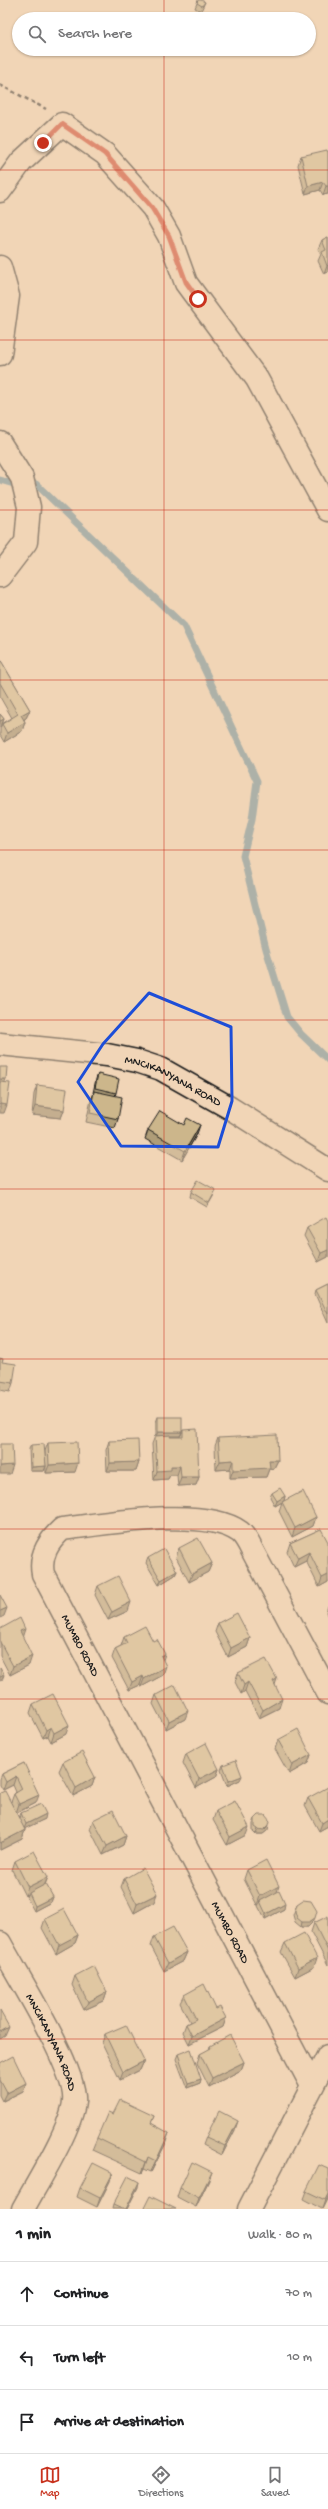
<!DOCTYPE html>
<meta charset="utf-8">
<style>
body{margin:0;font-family:"Gochi Hand",sans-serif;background:#f6f6f6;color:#202124}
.stop{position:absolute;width:12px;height:12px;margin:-9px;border:3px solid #c8321e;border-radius:50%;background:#fff}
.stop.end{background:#c8321e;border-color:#fff;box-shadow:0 1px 4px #0008}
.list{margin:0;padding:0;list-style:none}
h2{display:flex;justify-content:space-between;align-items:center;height:52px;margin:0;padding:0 16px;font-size:17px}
h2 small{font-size:13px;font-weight:400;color:#757577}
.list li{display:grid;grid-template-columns:26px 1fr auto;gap:12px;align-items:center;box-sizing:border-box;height:64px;padding:0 16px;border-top:1px solid #e0e0e0}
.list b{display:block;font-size:15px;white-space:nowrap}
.list em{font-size:13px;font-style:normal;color:#757577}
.icon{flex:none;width:22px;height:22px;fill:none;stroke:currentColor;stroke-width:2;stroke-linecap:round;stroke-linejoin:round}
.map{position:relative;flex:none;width:328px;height:2209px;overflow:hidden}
.search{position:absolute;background:#fff;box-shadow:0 1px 3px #0004;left:12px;right:12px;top:12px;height:44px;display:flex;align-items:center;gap:10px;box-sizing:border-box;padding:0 14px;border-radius:22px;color:#757577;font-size:15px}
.sheet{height:244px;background:#fff}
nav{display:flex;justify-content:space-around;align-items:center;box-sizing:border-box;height:56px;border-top:1px solid #e0e0e0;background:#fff;font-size:11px;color:#757577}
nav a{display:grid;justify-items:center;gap:2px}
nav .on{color:#c8321e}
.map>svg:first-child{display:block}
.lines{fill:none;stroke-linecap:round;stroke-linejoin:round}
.stream{stroke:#5c8697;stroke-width:7}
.minor-casing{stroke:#1c1c1c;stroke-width:25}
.path{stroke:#1c1c1c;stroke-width:2.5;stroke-dasharray:4 3;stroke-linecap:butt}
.minor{stroke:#f1d5b7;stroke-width:22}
.wall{fill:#af9d78;stroke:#1c1c1c}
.shaded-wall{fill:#8f7f61;stroke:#1c1c1c}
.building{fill:#ccb68b;stroke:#1c1c1c}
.route{stroke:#c8321e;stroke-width:5}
.marked{fill:none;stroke:#1d4ed8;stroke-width:3;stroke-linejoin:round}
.grid{fill:none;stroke:#c8321e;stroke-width:1;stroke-opacity:0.55}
.labels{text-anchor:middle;stroke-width:3;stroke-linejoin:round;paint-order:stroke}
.street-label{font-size:12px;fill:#1c1c1c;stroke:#f1d5b7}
</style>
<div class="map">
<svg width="328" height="2209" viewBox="0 0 328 2209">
<rect width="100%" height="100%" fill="#f1d5b7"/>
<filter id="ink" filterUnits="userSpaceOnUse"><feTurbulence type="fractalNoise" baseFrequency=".025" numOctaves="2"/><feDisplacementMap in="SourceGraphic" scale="8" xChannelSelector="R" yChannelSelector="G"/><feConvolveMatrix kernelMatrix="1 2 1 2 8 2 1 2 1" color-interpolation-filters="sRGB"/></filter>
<g filter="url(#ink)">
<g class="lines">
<polyline class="stream" points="0,480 24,487 36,484 184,626 257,781 252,819 243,856 266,949 287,1017 301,1034 328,1060"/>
<g class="minor-casing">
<g id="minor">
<polyline points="0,191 21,162 62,124 105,154 153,208 169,236 186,283 257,379 328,510"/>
<polyline points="0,267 8,296 0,354"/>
<polyline points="0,443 22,478 29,507 26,542 0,576"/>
<path id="s1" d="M 0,1044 L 107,1055 L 137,1061 L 161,1069 L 230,1108 L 328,1170"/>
<path id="s2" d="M 0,1943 C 17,1975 78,2071 74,2102 C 71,2129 37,2183 23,2209"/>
<path d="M 312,2086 L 43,1574 C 39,1555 49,1541 62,1529 C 104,1524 205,1506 240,1532 C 245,1536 249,1544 252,1550 L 328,1693"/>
<polyline points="249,2209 328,2056"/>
</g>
</g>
<polyline class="path" points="0,85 46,109"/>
<use href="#minor" class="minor"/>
</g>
<g class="wall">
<polygon points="205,2 201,11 195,8 197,3"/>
<polygon points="328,153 328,194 323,195 320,190 305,194 298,165 301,156"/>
<polygon points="328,237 328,272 324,274 318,261 321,254 318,249 322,240"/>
<polygon points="0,659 30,710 26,718 24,720 25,722 22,731 4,742 0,735 0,714 4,719 2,724 12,718 0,697"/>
<polygon points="98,1074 116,1093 115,1096 118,1119 115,1128 86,1122 91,1100 94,1093 93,1093 96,1079"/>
<polygon points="37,1085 64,1110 61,1118 32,1115 34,1094"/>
<polygon points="148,1130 197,1134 182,1160 145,1139"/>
<polygon points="191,1192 214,1195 207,1207 190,1197"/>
<polygon points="328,1221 328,1257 318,1262 304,1236 307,1228"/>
<polygon points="328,1284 328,1323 315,1294 316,1290"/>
<polygon points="0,1358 2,1362 13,1383 10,1392 0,1390"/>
<polygon points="158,1417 182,1432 180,1436 170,1436 170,1437 180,1437 183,1430 199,1477 196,1485 178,1486 177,1475 170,1475 168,1479 154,1480 152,1444 155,1436 156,1436 156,1422"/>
<polygon points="218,1438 278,1460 274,1468 269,1469 266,1477 230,1478 230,1469 216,1470 215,1446"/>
<polygon points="109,1441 139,1462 136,1471 107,1471 106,1450"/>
<polygon points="48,1443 75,1472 46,1473 45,1451"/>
<polygon points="31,1445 46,1466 44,1471 30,1471 29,1449"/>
<polygon points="272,1493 285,1496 284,1501 275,1506 270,1497"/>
<polygon points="282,1502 316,1517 313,1526 292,1537 279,1511"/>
<polygon points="321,1529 328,1582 319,1587 306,1561 294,1567 287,1552 290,1543"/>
<polygon points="179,1548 212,1563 208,1572 189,1582 176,1557"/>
<polygon points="148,1558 177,1571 175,1575 159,1585 146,1563"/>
<polygon points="98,1586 128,1611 108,1620 95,1595"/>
<polygon points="328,1606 328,1617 326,1612"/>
<polygon points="218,1623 250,1638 247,1647 228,1657 215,1632"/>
<polygon points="0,1629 22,1636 29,1665 10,1675 0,1656"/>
<polygon points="124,1637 163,1675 141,1687 140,1685 129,1690 112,1658 115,1649 121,1646"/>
<polygon points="238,1673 275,1685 279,1708 259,1718 245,1691 241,1694 235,1682"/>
<polygon points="156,1695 185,1719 166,1729 153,1704"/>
<polygon points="33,1704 66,1734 51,1742 48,1736 43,1738 30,1713"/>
<polygon points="278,1740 311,1755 308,1763 289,1774 275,1749"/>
<polygon points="186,1754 219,1769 216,1777 196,1788 183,1763"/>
<polygon points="63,1762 95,1777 92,1786 73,1796 59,1771"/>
<polygon points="24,1763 36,1803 17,1813 19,1818 21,1813 45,1819 25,1828 25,1830 22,1839 0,1850 0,1793 11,1802 14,1794 16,1792 13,1785 3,1790 0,1785 0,1779 2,1774"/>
<polygon points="223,1765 240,1780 227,1786 221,1770"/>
<polygon points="308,1798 328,1826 319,1831 305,1806"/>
<polygon points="216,1811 246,1835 227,1845 213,1820"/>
<polygon points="255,1819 268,1830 263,1834 256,1834 253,1831 253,1824"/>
<polygon points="93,1820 126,1836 123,1845 103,1855 90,1829"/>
<polygon points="15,1861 48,1877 45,1885 53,1897 51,1902 34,1911 27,1898 28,1894 25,1896 12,1870"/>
<polygon points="247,1870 277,1892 284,1909 265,1919 258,1906 259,1904 257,1905 244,1879"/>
<polygon points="124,1879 154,1902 134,1913 121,1887"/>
<polygon points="297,1904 313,1922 308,1927 301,1927 295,1922 293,1915"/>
<polygon points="328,1917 328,1965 311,1932 314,1923"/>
<polygon points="45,1919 78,1935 75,1943 56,1954 42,1928"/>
<polygon points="154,1937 187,1952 183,1961 164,1971 151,1946"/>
<polygon points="285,1943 314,1967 295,1977 281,1952"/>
<polygon points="75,1976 107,1992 104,2001 84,2010 72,1985"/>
<polygon points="184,1995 216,2009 226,2018 223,2027 189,2044 183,2032 186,2024 190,2022 180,2003"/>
<polygon points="105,2034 144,2061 140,2070 120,2080 102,2043"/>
<polygon points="210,2046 244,2062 241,2070 209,2087 197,2063 200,2054 209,2050"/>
<polygon points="178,2054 201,2079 200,2083 187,2088 176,2059"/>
<polygon points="0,2063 23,2091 3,2101 0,2095"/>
<polygon points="113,2114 154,2116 151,2123 165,2145 151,2172 144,2169 142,2173 92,2150 97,2138"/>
<polygon points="235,2130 222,2155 203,2145 206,2137"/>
<polygon points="209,2180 196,2207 177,2197 180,2188"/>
<polygon points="110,2181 97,2207 77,2197 80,2188"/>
<polygon points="138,2187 127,2209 112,2209 113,2205"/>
<polygon points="306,2191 328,2197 322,2209 303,2199"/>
</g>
<g class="shaded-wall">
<polygon points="323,182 320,190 305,194 308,186"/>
<polygon points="326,186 328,186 328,194 323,195"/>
<polygon points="328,265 328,272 324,274 327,266"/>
<polygon points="30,710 26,718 18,723 21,715"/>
<polygon points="4,719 2,724 0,728 0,721"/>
<polygon points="25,722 22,731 4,742 7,733"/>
<polygon points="0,1079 6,1079 4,1084 0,1084"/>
<polygon points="0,1104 7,1105 4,1113 0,1113"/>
<polygon points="35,1106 64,1110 61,1118 32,1115"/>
<polygon points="200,1125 197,1134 182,1160 185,1151"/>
<polygon points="328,1250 328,1257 318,1262 321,1253"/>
<polygon points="158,1432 182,1432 180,1436 156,1436"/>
<polygon points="233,1460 230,1469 216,1470 220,1461"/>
<polygon points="269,1460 278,1460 274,1468 269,1469 266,1477 230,1478 233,1470"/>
<polygon points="139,1462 136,1471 107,1471 110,1463"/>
<polygon points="78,1463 75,1472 46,1473 49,1465"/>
<polygon points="13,1465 10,1474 0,1474 0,1466"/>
<polygon points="46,1466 44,1471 30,1471 32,1467"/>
<polygon points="171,1466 180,1466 177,1475 170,1475 168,1479 154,1480 157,1471"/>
<polygon points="181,1477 199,1477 196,1485 178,1486"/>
<polygon points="285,1496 284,1501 275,1506 277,1501"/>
<polygon points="316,1517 313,1526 292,1537 295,1528"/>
<polygon points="309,1552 306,1561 294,1567 298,1558"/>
<polygon points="212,1563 208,1572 189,1582 192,1574"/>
<polygon points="177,1571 175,1575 159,1585 161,1580"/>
<polygon points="328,1575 328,1582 319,1587 322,1578"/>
<polygon points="131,1602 128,1611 108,1620 112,1612"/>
<polygon points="7,1608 4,1616 0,1618 0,1611"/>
<polygon points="25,1629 22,1638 20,1631"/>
<polygon points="250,1638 247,1647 228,1657 231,1648"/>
<polygon points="165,1654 162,1663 161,1656"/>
<polygon points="32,1656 29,1665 10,1675 13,1666"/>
<polygon points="166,1666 163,1675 141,1687 144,1679"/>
<polygon points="4,1675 2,1680 0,1681 0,1677"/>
<polygon points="143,1676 140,1685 129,1690 132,1682"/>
<polygon points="277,1679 274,1688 273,1681"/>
<polygon points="248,1682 245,1691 241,1694 244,1685"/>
<polygon points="282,1699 279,1708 259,1718 263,1710"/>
<polygon points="188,1711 185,1719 166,1729 169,1721"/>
<polygon points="69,1725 66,1734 51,1742 54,1733"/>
<polygon points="51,1727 48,1736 43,1738 46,1730"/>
<polygon points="311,1755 308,1763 289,1774 292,1765"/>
<polygon points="219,1769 216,1777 196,1788 199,1779"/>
<polygon points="16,1776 13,1785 3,1790 6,1782"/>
<polygon points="242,1776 240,1780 227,1786 229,1781"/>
<polygon points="95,1777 92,1786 73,1796 76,1788"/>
<polygon points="39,1795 36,1803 16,1813 19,1804"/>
<polygon points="46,1814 45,1819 24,1829 26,1824"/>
<polygon points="328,1819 328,1826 319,1831 322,1823"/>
<polygon points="269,1825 268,1830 263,1834 256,1834 258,1829"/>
<polygon points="249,1827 246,1835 227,1845 230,1837"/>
<polygon points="25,1830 22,1839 0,1850 0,1843"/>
<polygon points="126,1836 123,1845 103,1855 107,1846"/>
<polygon points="48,1877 44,1886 25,1896 28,1887"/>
<polygon points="279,1886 276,1895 260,1901 259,1904 257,1905 260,1896"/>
<polygon points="157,1894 154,1902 134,1913 137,1904"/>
<polygon points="53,1897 51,1902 34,1911 35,1906"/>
<polygon points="285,1904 284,1909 265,1919 266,1914"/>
<polygon points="315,1918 313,1922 308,1927 301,1927 302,1922"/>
<polygon points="78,1935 75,1943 56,1954 59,1945"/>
<polygon points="187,1952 183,1961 164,1971 168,1963"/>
<polygon points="317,1958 314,1967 295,1977 298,1968"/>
<polygon points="107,1992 104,2001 84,2010 88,2002"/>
<polygon points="226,2018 223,2027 189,2044 192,2036"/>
<polygon points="9,2027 5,2036 0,2039 0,2032"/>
<polygon points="144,2061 140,2070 120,2080 123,2072"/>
<polygon points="244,2062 241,2070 209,2087 212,2078"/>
<polygon points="201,2079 200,2083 187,2088 188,2083"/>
<polygon points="26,2083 23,2091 3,2101 7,2093"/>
<polygon points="238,2121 235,2130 222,2155 225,2146"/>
<polygon points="169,2133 165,2145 151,2172 156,2161"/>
<polygon points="148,2157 144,2169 142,2173 146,2162"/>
<polygon points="212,2172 209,2180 196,2207 199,2198"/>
<polygon points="113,2173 110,2181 97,2207 100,2198"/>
<polygon points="139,2182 138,2187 127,2209 126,2209"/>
<polygon points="328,2194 328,2197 322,2209 325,2200"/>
</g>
<g class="building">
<polygon points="198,0 201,0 205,2 202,6 197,3"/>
<polygon points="327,150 328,153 328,186 326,186 323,182 308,186 301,156"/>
<polygon points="328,237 328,265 327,266 322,252 326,250 322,240"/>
<polygon points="0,659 30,710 21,715 25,722 7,733 2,724 18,714 0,683"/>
<polygon points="0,714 4,719 0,721"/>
<polygon points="0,1067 7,1067 6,1079 0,1079"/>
<polygon points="98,1074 119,1079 116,1093 95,1088"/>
<polygon points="0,1082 10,1083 7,1105 0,1104"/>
<polygon points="37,1085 67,1089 64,1110 35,1106"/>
<polygon points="94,1091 122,1097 118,1119 90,1113"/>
<polygon points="160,1111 184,1125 187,1118 200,1125 185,1151 148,1130"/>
<polygon points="198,1180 216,1190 209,1203 191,1192"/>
<polygon points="326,1217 328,1221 328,1250 321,1253 307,1228"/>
<polygon points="328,1284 328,1314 316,1290"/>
<polygon points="0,1358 3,1359 2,1362 16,1364 13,1383 0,1381"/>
<rect x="158" y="1417" width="24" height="15"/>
<polygon points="197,1429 199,1477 181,1477 180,1466 171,1466 171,1470 157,1471 155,1436 171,1435 170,1437 183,1437 183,1430"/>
<polygon points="277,1435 278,1460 269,1460 270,1468 233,1470 233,1460 220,1461 218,1438"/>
<polygon points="138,1440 139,1462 110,1463 109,1441"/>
<polygon points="77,1442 78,1463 49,1465 48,1443"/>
<polygon points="0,1444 12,1444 13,1465 0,1466"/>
<polygon points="44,1444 46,1466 32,1467 31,1445"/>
<polygon points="280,1488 285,1496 277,1501 272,1493"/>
<polygon points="303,1491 316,1517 295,1528 282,1502"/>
<polygon points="321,1529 328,1542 328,1575 322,1578 309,1552 298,1558 290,1543"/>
<polygon points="198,1538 212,1563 192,1574 179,1548"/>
<polygon points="164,1549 177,1571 161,1580 148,1558"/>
<polygon points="118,1576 131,1602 112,1612 98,1586"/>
<polygon points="0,1595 7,1608 0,1611"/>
<polygon points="237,1613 250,1638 231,1648 218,1623"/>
<polygon points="20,1618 25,1629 20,1631 32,1656 13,1666 0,1642 0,1629"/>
<polygon points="145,1626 153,1641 157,1639 165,1654 161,1656 166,1666 144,1679 143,1676 132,1682 115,1649 127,1643 124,1637"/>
<polygon points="266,1659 277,1679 273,1681 282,1699 263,1710 248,1682 244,1685 238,1673"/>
<polygon points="0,1668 4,1675 0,1677"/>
<polygon points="175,1685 188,1711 169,1721 156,1695"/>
<polygon points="53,1694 69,1725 54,1733 51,1727 46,1730 33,1704"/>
<polygon points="298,1729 311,1755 292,1765 278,1740"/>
<polygon points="206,1743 219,1769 199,1779 186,1754"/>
<polygon points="82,1752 95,1777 76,1788 63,1762"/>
<polygon points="236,1760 242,1776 229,1781 223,1765"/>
<polygon points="24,1763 39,1795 19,1804 14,1794 22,1789 16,1776 6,1782 2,1774"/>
<polygon points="328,1787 328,1819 322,1823 308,1798"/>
<polygon points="5,1791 25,1830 0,1843 0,1793"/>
<polygon points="235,1801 249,1827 230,1837 216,1811"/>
<polygon points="41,1804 46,1814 26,1824 21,1813"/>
<polygon points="113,1810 126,1836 107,1846 93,1820"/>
<polygon points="259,1815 265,1815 270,1821 269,1825 264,1830 258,1829 255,1827 255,1819"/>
<polygon points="34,1851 48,1877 28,1887 15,1861"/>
<polygon points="266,1860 279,1886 260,1896 247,1870"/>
<polygon points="143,1868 157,1894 137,1904 124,1879"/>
<polygon points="46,1884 53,1897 35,1906 29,1893"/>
<polygon points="279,1891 285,1904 266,1914 260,1901"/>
<polygon points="303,1900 311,1901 317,1911 315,1918 309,1922 302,1922 297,1918 295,1911 297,1904"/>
<polygon points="64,1909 78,1935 59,1945 45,1919"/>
<polygon points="328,1916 328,1951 314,1923"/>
<polygon points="173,1927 187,1952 168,1963 154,1937"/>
<polygon points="304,1933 317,1958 298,1968 285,1943"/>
<polygon points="94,1966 107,1992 88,2002 75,1976"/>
<polygon points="204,1984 216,2009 220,2007 226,2018 192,2036 186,2024 196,2019 184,1995"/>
<polygon points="0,2011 9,2027 0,2032"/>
<polygon points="126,2025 144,2061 123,2072 105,2034"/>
<polygon points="230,2035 244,2062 212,2078 200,2054 211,2048 210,2046"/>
<polygon points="191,2049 201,2079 188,2083 178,2054"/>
<polygon points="13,2056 26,2083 7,2093 0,2080 0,2063"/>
<polygon points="120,2100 154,2116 151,2123 169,2133 156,2161 148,2157 146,2162 97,2138 108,2112 113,2114"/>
<polygon points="219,2111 238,2121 225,2146 206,2137"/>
<polygon points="192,2162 212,2172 199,2198 180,2188"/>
<polygon points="93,2163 113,2173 100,2198 80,2188"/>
<polygon points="319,2165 328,2169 328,2194 325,2200 306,2191"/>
<polygon points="128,2176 139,2182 126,2209 122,2209 113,2205"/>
<polygon points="150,2196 176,2209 147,2209 144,2208"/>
</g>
</g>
<g class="lines" filter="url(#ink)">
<polyline class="route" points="43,143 62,124 105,154 152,208 169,236 186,282 198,299"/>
</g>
<path d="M0 0H328V2209H0ZM 149,993 L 231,1027 L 232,1101 L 218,1147 L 121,1146 L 78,1082 L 103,1044 Z" fill="#f1d5b7" fill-opacity=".55" fill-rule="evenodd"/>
<path class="marked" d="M 149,993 L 231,1027 L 232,1101 L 218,1147 L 121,1146 L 78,1082 L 103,1044 Z"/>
<path class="grid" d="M 164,0 L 164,19M 164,49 L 164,2209M 0,170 L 328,170M 0,340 L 328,340M 0,510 L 328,510M 0,680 L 328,680M 0,850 L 328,850M 0,1020 L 328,1020M 0,1189 L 328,1189M 0,1359 L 328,1359M 0,1529 L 328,1529M 0,1699 L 328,1699M 0,1869 L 328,1869M 0,2039 L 328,2039"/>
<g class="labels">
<g class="street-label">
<text dy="4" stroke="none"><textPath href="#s1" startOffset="179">MNCIKANYANA ROAD</textPath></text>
<text transform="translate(81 1645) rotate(62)" y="4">MUMBO ROAD</text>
<text transform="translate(231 1932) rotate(62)" y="4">MUMBO ROAD</text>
<text dy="4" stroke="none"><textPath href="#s2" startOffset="112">MNCIKANYANA ROAD</textPath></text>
</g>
</g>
</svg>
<div class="stop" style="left:198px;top:299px"></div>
<div class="stop end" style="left:43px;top:143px"></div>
<div class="search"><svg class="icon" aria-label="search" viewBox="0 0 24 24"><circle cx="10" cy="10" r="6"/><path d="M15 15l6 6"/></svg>Search here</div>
</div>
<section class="sheet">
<h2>1 min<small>Walk · 80 m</small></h2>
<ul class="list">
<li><svg class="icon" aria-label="ahead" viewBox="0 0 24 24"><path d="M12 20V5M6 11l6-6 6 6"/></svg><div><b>Continue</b></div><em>70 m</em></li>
<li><svg class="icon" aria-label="left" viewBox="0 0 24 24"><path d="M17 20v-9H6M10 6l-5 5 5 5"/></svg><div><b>Turn left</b></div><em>10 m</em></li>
<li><svg class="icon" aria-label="arrive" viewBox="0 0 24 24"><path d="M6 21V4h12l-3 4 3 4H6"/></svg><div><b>Arrive at destination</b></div></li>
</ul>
</section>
<nav>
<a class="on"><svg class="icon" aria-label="map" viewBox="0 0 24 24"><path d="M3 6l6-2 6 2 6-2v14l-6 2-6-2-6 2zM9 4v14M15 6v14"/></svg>Map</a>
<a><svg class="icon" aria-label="directions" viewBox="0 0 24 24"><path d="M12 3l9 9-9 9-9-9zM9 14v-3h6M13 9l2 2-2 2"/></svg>Directions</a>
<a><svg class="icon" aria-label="saved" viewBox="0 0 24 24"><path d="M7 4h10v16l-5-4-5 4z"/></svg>Saved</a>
</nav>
